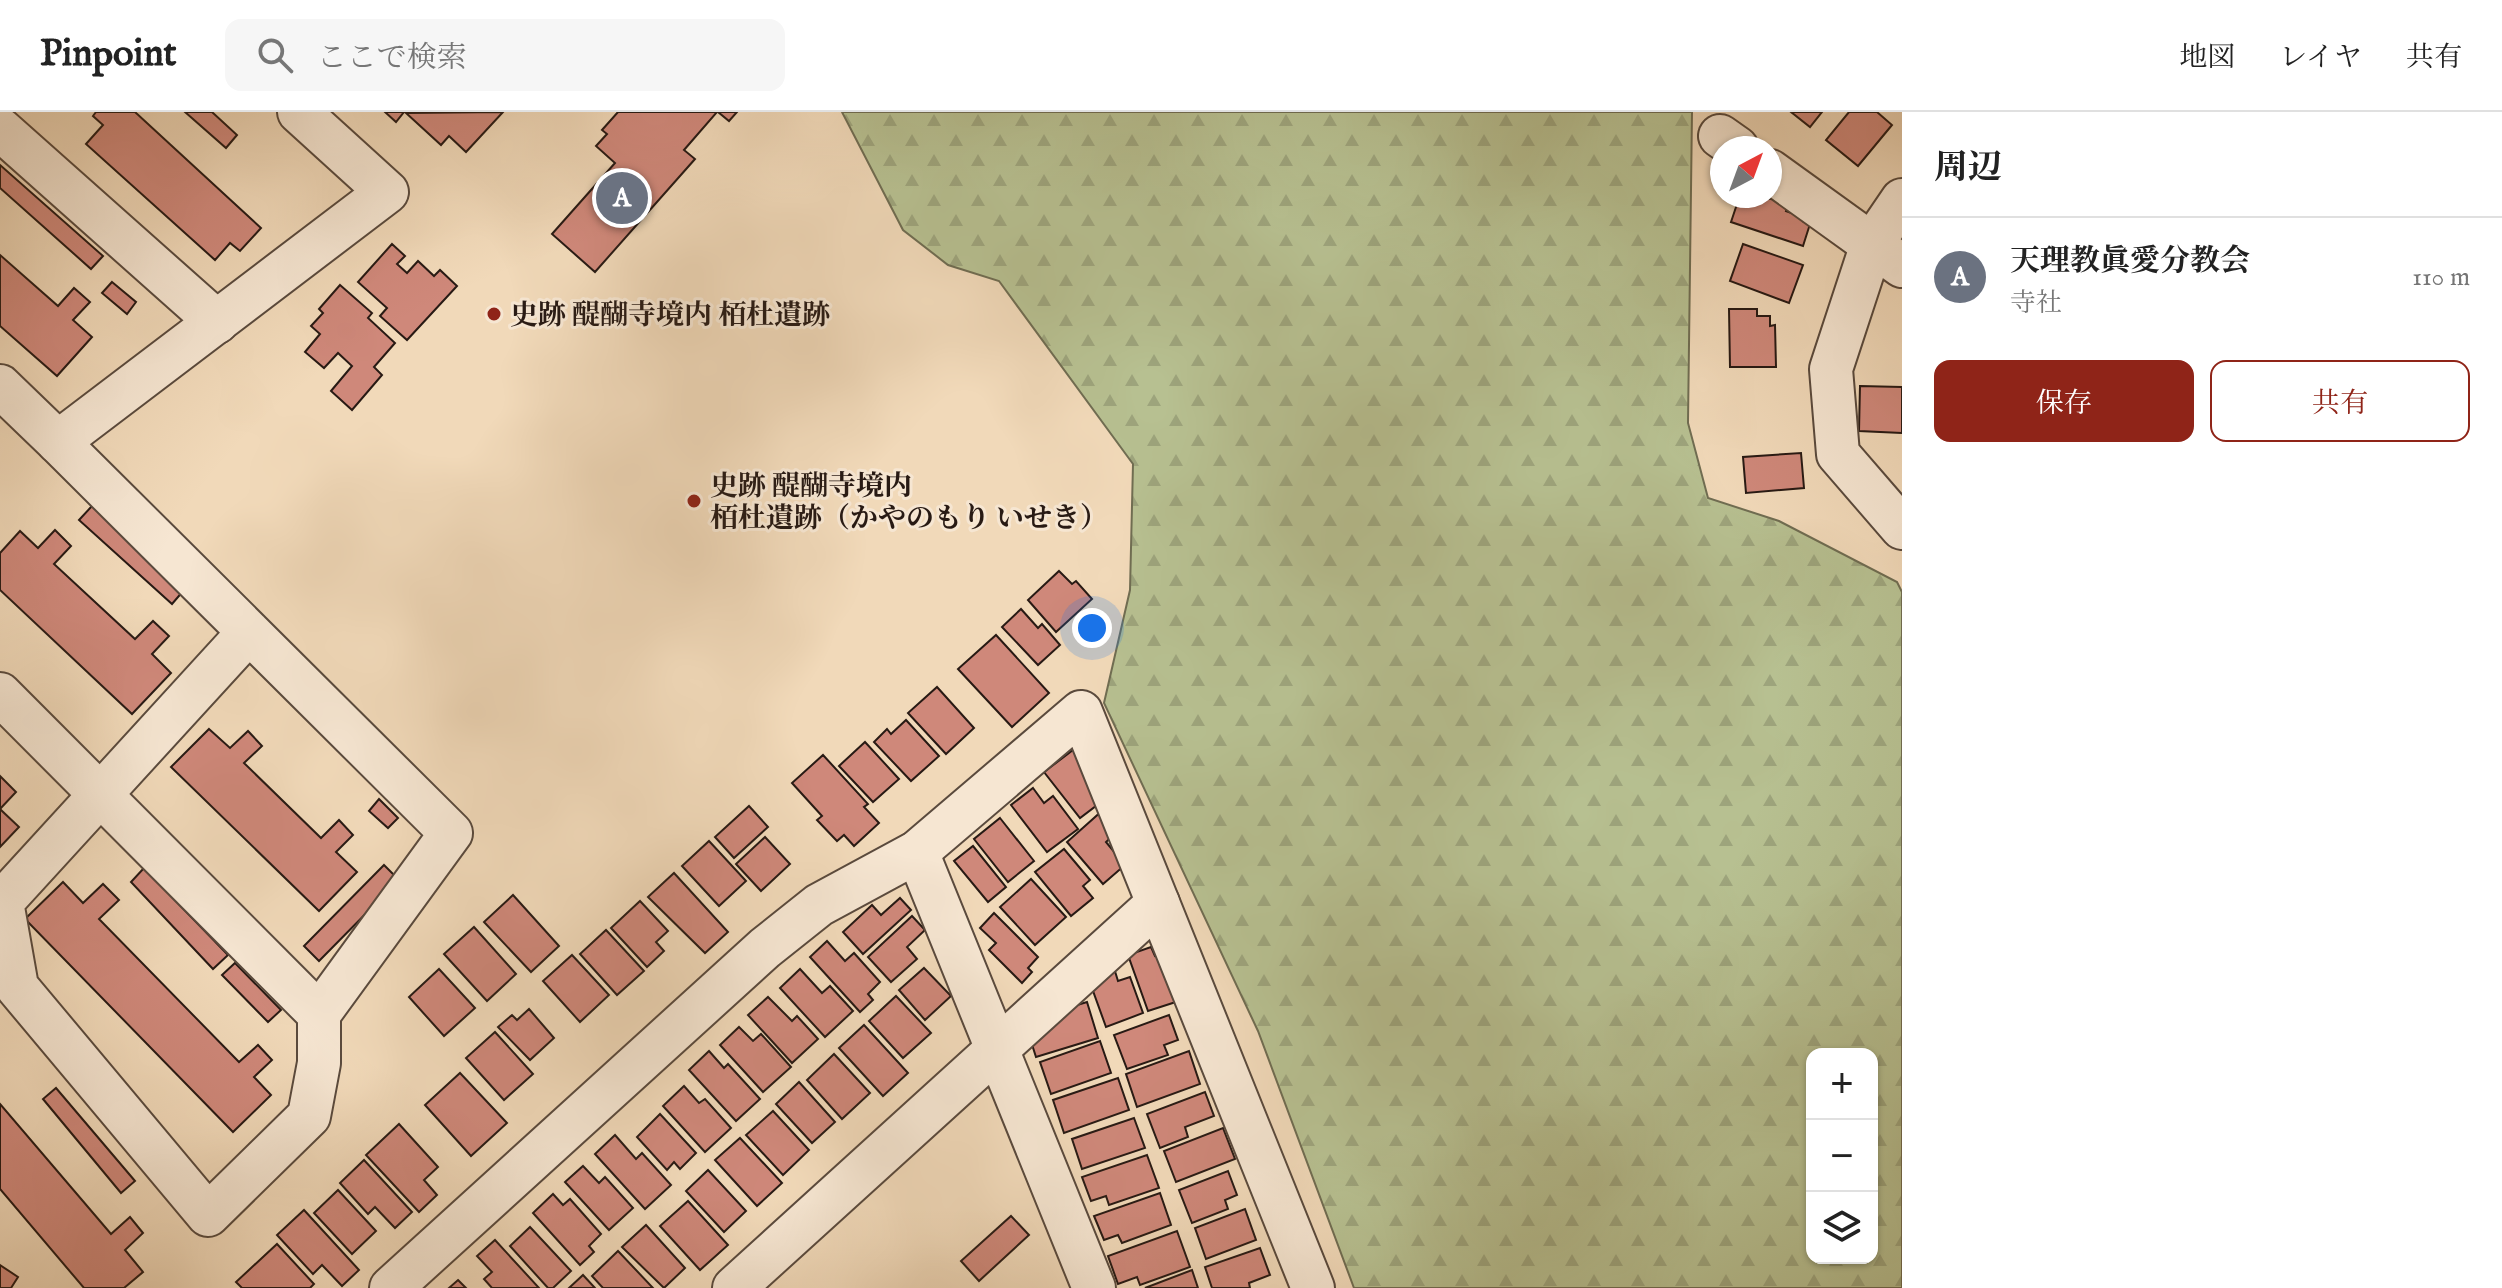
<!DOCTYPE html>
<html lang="ja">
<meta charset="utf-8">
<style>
body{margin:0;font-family:"IM FELL English","Noto Serif JP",serif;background:#f6f6f6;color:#222}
.controls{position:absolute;right:24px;bottom:24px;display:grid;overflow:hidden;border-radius:16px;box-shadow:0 2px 6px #0004}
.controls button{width:72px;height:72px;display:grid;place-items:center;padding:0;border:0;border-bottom:2px solid #e0e0e0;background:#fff;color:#222;font:40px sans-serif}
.compass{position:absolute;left:1710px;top:24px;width:72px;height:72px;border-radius:50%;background:#fff;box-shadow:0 2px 6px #0004;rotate:41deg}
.you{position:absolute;left:1092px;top:516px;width:28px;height:28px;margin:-20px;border:6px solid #fff;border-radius:50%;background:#1a73e8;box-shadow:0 0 0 12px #1a73e833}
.badge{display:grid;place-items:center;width:52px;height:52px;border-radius:50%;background:#8f2418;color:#fff;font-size:26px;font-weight:700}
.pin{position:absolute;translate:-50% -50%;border:4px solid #fff;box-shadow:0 2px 8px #0006}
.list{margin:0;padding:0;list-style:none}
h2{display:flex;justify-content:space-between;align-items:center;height:104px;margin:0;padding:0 32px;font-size:34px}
h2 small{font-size:26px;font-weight:400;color:#767676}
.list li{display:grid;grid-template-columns:52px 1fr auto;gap:24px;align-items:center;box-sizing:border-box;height:120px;padding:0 32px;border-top:2px solid #e0e0e0}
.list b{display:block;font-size:30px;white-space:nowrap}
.list p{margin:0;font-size:26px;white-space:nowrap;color:#767676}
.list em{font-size:26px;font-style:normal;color:#767676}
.actions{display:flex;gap:16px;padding:24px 32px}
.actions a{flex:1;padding:18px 0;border:2px solid #8f2418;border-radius:16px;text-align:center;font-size:28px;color:#8f2418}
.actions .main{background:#8f2418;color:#fff}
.icon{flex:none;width:44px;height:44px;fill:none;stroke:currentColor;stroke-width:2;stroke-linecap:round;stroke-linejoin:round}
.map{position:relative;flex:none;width:1902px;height:1176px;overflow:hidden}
header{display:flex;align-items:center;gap:48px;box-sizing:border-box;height:112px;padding:0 40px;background:#fff;border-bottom:2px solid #e0e0e0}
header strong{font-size:38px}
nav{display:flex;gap:44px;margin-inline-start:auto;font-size:28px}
.search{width:560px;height:72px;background:#f6f6f6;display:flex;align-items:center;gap:20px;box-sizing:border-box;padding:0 28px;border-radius:16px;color:#767676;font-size:30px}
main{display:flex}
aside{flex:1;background:#fff}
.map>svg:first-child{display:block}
.forest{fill:url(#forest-firs);stroke:#706d52;stroke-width:2;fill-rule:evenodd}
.building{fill:#cf887a;stroke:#281a14;stroke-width:2}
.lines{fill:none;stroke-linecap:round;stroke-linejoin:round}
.minor-casing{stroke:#5a4a3d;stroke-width:46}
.minor{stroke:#f6e6d2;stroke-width:42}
.poi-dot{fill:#8f2418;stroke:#f6e6d2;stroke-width:3}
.labels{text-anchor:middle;stroke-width:6;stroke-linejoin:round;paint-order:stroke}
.poi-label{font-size:28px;font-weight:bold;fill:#281a14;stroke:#f6e6d2;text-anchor:start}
</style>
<header>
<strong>Pinpoint</strong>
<div class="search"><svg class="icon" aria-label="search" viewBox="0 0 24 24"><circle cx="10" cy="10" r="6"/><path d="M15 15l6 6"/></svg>ここで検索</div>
<nav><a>地図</a><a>レイヤ</a><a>共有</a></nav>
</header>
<main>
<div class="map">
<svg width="1902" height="1176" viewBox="0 0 1902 1176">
<defs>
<pattern id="forest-firs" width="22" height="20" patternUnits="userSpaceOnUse" patternTransform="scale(2)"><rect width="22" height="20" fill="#b7c091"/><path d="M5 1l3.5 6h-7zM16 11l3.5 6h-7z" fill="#9da47c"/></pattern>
</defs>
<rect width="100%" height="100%" fill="#f1d9b9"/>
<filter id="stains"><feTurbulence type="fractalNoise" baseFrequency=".0025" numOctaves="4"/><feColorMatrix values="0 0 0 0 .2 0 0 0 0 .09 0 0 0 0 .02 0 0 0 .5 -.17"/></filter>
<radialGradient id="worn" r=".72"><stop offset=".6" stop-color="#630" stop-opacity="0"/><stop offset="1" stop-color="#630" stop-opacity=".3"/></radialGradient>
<path class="forest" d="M 842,0 L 1692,0 L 1688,311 L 1708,386 L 1779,409 L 1897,470 L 1902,480 L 1902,1176 L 1354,1176 L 1258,919 L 1104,591 L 1130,478 L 1133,352 L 999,169 L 948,153 L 903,118 ZM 1812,942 L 1872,942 L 1872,1146 L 1812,1146 Z"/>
<g class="building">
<polygon points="96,0 135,0 261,116 240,139 230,131 215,148 86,32 103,13 93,4"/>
<polygon points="185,0 212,0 237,23 226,36"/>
<polygon points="385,0 404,0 396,10"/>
<polygon points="503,0 466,40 449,24 441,33 406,1"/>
<polygon points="618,0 717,0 684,38 695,47 595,160 552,122 615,51 596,34 607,22 602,18"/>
<polygon points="718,0 737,0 729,9"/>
<polygon points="1791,0 1822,0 1810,15"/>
<polygon points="1849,0 1877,0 1892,13 1858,54 1826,28"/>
<polygon points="0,53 103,144 91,157 0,76"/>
<polygon points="1745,84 1789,89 1786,99 1806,106 1804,110 1810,112 1803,134 1731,110 1739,86 1744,88"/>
<polygon points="392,132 405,144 397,152 407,161 418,149 434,164 440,158 457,174 407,228 380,204 387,196 358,170"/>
<polygon points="1743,132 1803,153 1789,191 1730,169"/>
<polygon points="0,143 58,194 74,176 90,190 73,208 92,225 57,264 0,214"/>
<polygon points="112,170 136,190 127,202 102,181"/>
<polygon points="340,173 372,201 368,206 395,231 374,255 382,263 352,298 331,279 352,254 338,241 324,256 305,240 320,222 311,214 323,201 319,197"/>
<polygon points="1729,197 1757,197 1757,204 1770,204 1770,214 1775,213 1776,255 1730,255"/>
<polygon points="1860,274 1902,275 1902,321 1859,319"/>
<polygon points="1801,341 1804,376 1746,381 1743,345"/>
<polygon points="92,394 184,478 172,492 79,408"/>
<polygon points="55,418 71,434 54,452 135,527 153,509 169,524 152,542 171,561 132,602 0,478 0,441 20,419 38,436"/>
<polygon points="1059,459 1072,472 1076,469 1092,487 1056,520 1028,488"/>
<polygon points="1021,497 1038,516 1042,512 1060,533 1038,553 1002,515"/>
<polygon points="996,523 1049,581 1012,615 958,557"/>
<polygon points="937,575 974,616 946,642 908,601"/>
<polygon points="906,608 939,644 911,669 874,630 887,617 891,622"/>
<polygon points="209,617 230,636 248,619 262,634 244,651 321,726 339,708 353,723 336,740 357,760 319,799 171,655"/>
<polygon points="865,630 899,667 873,690 839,654"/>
<polygon points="1073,638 1109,684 1080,706 1044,660"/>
<polygon points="823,643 868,692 864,695 879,711 854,734 844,723 837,729 817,708 822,704 792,671"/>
<polygon points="0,664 16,680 0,697"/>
<polygon points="1033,676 1044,691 1053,684 1078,717 1047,740 1011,693"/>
<polygon points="379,687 398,706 388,716 369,699"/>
<polygon points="749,694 768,715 734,746 715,725"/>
<polygon points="0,697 19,715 0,735"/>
<polygon points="1103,698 1120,717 1106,730 1125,753 1103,772 1067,730"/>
<polygon points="1000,706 1034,749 1008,770 974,727"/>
<polygon points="765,725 790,752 761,779 736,752"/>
<polygon points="709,729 746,769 719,794 682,754"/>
<polygon points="973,734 1006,775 988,790 954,749"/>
<polygon points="1064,737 1090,768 1083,774 1093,786 1071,804 1035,760"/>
<polygon points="384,753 399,768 319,849 304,834"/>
<polygon points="144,756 228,843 213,857 131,770"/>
<polygon points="674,761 728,820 705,841 648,785"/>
<polygon points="1031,767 1066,805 1035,833 1000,795"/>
<polygon points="63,770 83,791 103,772 119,788 99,807 239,950 258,933 272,948 254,965 271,983 233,1020 25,807"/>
<polygon points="513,783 559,834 531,860 484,810"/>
<polygon points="900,786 911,798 863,842 843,820 872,793 881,803"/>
<polygon points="640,789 668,819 656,830 664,839 647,855 611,816"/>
<polygon points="994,801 1038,845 1028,856 1032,860 1022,871 989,838 996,831 980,816"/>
<polygon points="912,804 925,818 907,835 917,847 891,870 868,845"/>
<polygon points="474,815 516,862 487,889 444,842"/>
<polygon points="606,818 644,859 617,883 580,842"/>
<polygon points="827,829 845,849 854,841 880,870 868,882 873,888 860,900 810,845"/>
<polygon points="1151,835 1155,844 1169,840 1185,887 1148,899 1128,843"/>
<polygon points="572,843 609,883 580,910 543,869"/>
<polygon points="235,851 281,898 268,910 222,863"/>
<polygon points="924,856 951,884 925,908 899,878"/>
<polygon points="1114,856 1118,869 1130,865 1143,901 1106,915 1088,865"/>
<polygon points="439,857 475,896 444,924 409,885"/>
<polygon points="800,857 822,881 830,874 853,899 825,925 780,876"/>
<polygon points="896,884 931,921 903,946 869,909"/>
<polygon points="768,885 792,909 797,904 818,927 792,951 748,903"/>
<polygon points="1087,890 1098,926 1036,945 1028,920 1048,902"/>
<polygon points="529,897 554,926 530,948 498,915 512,903 517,908"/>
<polygon points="1169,903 1178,928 1164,933 1168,943 1127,957 1114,923"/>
<polygon points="864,913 908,961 883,984 839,936"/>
<polygon points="739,915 753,929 761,922 791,955 763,980 720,933"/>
<polygon points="495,920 533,962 504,988 466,946"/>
<polygon points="1100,929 1111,961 1051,982 1040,950"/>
<polygon points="709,939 724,956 728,952 760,987 736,1009 689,958"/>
<polygon points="1189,939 1200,972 1137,995 1126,962"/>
<polygon points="834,942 870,981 842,1007 807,968"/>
<polygon points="460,961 507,1011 471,1044 425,993"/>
<polygon points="1118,966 1129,998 1064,1021 1053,988"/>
<polygon points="799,970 835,1010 812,1031 776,992"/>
<polygon points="684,974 699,991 705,987 731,1016 705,1040 663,994"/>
<polygon points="56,976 135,1069 121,1081 43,987"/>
<polygon points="1205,980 1214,1004 1185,1015 1188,1025 1160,1036 1147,1002"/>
<polygon points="0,992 111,1122 130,1105 143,1121 125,1138 143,1160 124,1176 84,1176 0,1077"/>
<polygon points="773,999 809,1038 783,1063 746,1023"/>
<polygon points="660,1002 696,1041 680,1057 674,1050 667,1058 637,1025"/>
<polygon points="1134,1006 1145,1036 1082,1057 1072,1027"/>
<polygon points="399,1012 438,1055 424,1068 437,1083 419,1100 366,1043"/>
<polygon points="1223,1016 1235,1047 1176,1070 1164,1039"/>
<polygon points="615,1023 636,1047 642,1041 671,1073 645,1097 595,1042"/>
<polygon points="740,1026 782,1071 757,1094 715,1048"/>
<polygon points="1147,1043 1159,1076 1109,1093 1106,1084 1091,1089 1082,1065"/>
<polygon points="364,1048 412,1100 395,1116 375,1095 368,1102 340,1071"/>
<polygon points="583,1054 599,1071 605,1065 633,1096 609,1118 565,1070"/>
<polygon points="708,1058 746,1099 724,1120 686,1079"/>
<polygon points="1228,1059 1237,1083 1225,1088 1228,1097 1192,1111 1179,1078"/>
<polygon points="338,1078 376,1119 352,1142 314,1101"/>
<polygon points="1160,1081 1171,1113 1122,1131 1118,1123 1104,1128 1094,1104"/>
<polygon points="553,1082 563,1093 570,1087 601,1122 589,1134 594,1140 580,1153 533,1101"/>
<polygon points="688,1089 728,1133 700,1158 660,1114"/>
<polygon points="1245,1097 1256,1128 1206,1147 1195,1116"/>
<polygon points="304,1098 359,1158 342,1174 322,1153 313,1162 277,1123"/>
<polygon points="1011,1104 1029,1123 979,1169 961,1149"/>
<polygon points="646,1113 685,1156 664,1176 622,1135"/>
<polygon points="530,1115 571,1159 553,1176 548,1176 510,1134"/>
<polygon points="1177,1119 1190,1155 1140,1173 1137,1165 1118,1172 1108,1144"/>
<polygon points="495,1128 539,1176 492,1176 484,1167 492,1160 477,1144"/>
<polygon points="277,1132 314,1172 310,1176 242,1176 236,1170"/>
<polygon points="1260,1136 1270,1163 1249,1171 1250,1176 1212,1176 1205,1155"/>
<polygon points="618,1139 653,1176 603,1176 592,1164"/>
<polygon points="0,1153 18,1165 11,1176 0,1176"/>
<polygon points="1192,1158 1198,1176 1145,1176"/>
<polygon points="583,1163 595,1176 569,1176"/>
<polygon points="458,1168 466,1176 449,1176"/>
</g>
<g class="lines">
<g class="minor-casing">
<g id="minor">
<polyline points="0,17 217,210"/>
<polyline points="1720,24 1737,36"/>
<polyline points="1770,59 1902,154"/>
<polyline points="1902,88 1872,132 1831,257 1838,342 1902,416"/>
<polyline points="0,274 58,330 451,721 319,902 319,951 309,1004 208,1103 17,875 2,790 249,520"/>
<polyline points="58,330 387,80 299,0"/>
<polyline points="0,582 319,902"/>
<polyline points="917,740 1094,1176"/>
<polyline points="391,1176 765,836 819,793 917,740 1081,600 1313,1176"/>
<polyline points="734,1176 1158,791"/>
</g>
</g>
<use href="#minor" class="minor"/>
</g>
<g class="poi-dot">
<circle cx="494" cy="202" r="8"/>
<circle cx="694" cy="389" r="8"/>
</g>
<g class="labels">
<g class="poi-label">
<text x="510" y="212">史跡 醍醐寺境内 栢杜遺跡</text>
<text x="710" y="383">史跡 醍醐寺境内<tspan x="710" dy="32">栢杜遺跡（かやのもり いせき）</tspan></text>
</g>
</g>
<rect width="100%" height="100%" filter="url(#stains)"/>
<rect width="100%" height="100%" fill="url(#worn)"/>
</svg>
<div class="controls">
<button>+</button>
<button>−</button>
<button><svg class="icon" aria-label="layers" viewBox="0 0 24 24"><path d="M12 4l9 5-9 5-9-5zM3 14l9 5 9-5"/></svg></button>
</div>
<svg class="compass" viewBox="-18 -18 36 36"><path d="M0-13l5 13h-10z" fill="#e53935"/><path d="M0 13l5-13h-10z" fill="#767676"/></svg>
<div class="you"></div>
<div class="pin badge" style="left:622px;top:86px;background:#6b7280">A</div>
</div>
<aside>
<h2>周辺<small></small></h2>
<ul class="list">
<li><span class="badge" style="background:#6b7280">A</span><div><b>天理教眞愛分教会</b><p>寺社</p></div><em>110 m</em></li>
</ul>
<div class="actions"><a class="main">保存</a><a>共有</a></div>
</aside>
</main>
